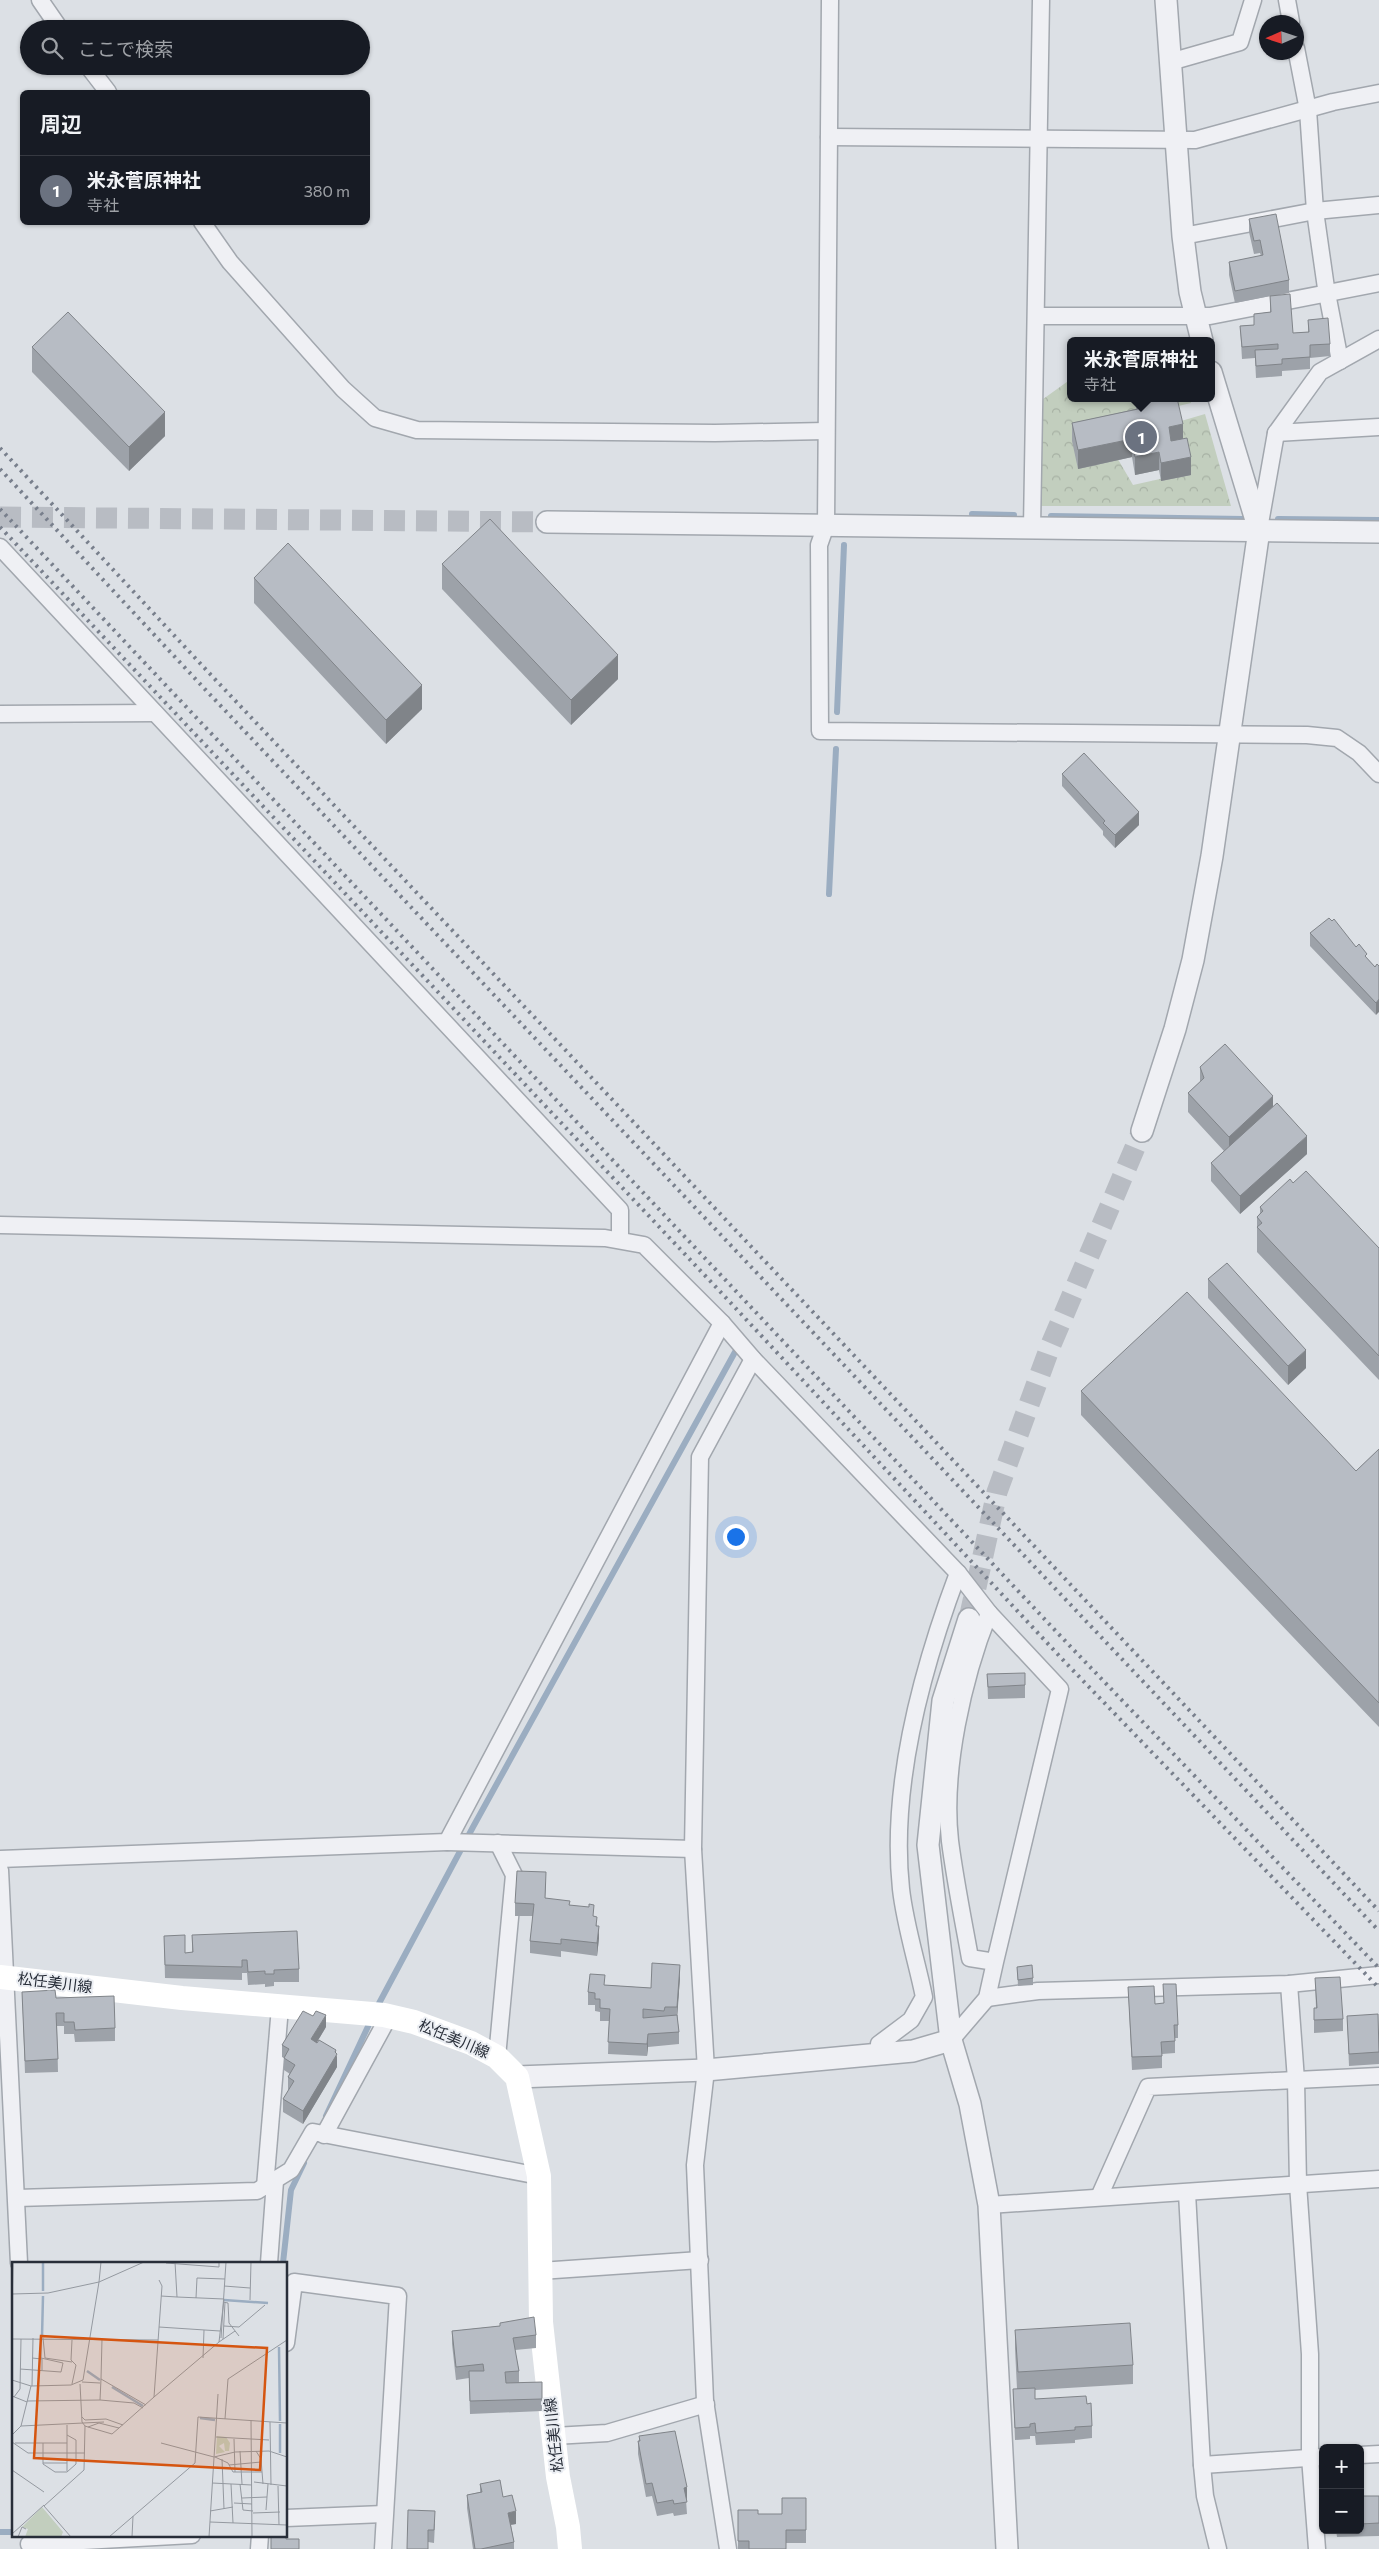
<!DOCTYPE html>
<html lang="ja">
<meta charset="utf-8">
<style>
body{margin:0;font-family:Commissioner,"Noto Sans JP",sans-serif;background:#242831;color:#f1f3f6}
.controls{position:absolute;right:15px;bottom:15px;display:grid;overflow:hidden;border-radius:8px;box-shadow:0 1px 4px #0004}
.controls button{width:45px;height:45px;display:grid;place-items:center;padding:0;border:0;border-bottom:1px solid #363941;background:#171b24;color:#f1f3f6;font:25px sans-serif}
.compass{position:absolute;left:1259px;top:15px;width:45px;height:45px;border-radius:50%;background:#171b24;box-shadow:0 1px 4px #0004;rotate:267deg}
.you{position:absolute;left:735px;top:1536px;width:18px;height:18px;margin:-12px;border:4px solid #fff;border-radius:50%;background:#1a73e8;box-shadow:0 0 0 8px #1a73e833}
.badge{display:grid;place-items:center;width:32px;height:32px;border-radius:50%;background:#1a73e8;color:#fff;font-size:16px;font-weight:700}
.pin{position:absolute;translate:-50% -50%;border:2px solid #fff;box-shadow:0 1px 5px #0006}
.popup{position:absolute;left:1067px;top:337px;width:148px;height:65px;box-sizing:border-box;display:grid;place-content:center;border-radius:8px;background:#171b24;filter:drop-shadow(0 1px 4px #0005);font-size:16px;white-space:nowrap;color:#9ea1a6}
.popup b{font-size:19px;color:#f1f3f6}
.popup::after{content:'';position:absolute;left:50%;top:100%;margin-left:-10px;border:10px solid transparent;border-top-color:#171b24}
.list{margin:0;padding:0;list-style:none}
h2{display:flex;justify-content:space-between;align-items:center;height:65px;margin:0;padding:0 20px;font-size:21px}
h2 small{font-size:16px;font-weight:400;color:#9ea1a6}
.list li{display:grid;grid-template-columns:32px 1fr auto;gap:15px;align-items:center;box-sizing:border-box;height:70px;padding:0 20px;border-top:1px solid #363941}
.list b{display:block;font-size:19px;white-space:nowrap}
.list p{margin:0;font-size:16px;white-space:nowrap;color:#9ea1a6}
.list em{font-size:16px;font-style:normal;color:#9ea1a6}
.icon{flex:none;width:28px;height:28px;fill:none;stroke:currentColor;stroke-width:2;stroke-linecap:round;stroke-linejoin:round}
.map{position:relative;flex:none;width:1379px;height:2549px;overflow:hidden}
.search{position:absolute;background:#171b24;box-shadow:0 1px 4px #0004;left:20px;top:20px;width:350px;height:55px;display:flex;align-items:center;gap:12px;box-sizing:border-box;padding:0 18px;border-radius:28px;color:#9ea1a6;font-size:19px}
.panel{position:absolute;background:#171b24;box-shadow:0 1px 4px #0004;left:20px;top:90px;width:350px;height:135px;border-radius:8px}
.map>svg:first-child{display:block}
.forest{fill:url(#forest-crowns)}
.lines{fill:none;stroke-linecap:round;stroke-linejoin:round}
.stream{stroke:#9badc1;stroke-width:6}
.tertiary-tunnel{stroke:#b8bcc3;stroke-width:21;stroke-dasharray:21 11;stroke-linecap:butt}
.minor-casing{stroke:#a2a7ae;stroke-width:19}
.tertiary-casing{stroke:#a2a7ae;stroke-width:24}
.minor{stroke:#eff0f4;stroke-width:16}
.tertiary{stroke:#eff0f4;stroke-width:21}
.secondary{stroke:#fff;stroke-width:24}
.rail{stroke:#787f8c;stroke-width:4;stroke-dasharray:2.5 5;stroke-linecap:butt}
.wall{fill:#9da2a9}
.shaded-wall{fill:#808489}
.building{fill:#b7bcc4;stroke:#808489}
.labels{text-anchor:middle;stroke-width:4;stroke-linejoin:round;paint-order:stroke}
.street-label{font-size:15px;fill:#282e39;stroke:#ebeef3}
.inset-river{fill:none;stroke:#9badc1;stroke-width:2.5}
.inset-road{fill:none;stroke:#9499a0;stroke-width:1}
.view{fill:#d55510;fill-opacity:0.15;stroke:#d55510;stroke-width:2.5}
.inset-edge{fill:none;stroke:#282e39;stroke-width:2.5}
</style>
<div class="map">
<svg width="1379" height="2549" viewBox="0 0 1379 2549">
<defs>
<pattern id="forest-crowns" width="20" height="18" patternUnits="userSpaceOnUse" patternTransform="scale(1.25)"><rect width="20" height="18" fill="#c2cebe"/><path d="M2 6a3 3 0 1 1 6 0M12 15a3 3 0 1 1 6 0" fill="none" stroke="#a7b1a4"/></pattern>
</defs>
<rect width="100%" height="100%" fill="#dce0e5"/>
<polygon class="forest" points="1071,379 1071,398 1190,398 1191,403 1098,425 1133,485 1169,477 1164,426 1205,414 1231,506 1025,506 1032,407"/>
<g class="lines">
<g class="stream">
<polyline points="972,514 1014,515"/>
<polyline points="1051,516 1243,519"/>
<polyline points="1278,519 1379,520"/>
<polyline points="837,712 844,545"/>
<polyline points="829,894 836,749"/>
<polyline points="376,2009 473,1827 735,1352"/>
<polyline points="326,2116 372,2018"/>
<polyline points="283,2263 291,2190 304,2163"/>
<polyline points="0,2532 12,2532"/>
</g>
<g class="tertiary-tunnel">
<polyline points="0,517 547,522"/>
<polyline points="969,1619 997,1492 1050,1347 1142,1131"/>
</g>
<g class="minor-casing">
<g id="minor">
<polyline points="40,0 60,29"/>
<polyline points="830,0 826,525 819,545 820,731 1307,735 1337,738 1359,753 1379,774"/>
<polyline points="1287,0 1291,22"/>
<polyline points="1296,48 1308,110 1315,211 1326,288 1340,361"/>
<polyline points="1170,62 1240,42 1253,0"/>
<polyline points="88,66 108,92"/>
<polyline points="829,137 1195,140 1333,102 1379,93"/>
<polyline points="202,222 230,262 343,389 375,418 417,430 715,433 826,431"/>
<polyline points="1183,236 1315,211 1379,205"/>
<polyline points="1038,316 1210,316 1379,283"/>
<polyline points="1276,433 1379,427"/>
<polyline points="1032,528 1041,0"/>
<polyline points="1259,529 1276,433 1320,372 1379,339"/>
<polyline points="0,547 620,1210 620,1239"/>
<polyline points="0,714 155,713"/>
<polyline points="0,1225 605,1238 644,1245 722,1323 753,1359 958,1573 989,1613"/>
<polyline points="447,1842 693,1849"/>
<polyline points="0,1859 447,1842 722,1323"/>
<polyline points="0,1870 19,2263"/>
<polyline points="1289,1984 1296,2080 1298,2184 1310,2354 1310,2457 1317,2549"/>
<polyline points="987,1998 1038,1991 1289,1984 1379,1975"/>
<path d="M 951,2040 L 987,1998 L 995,1962 L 1060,1689 L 989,1613 C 963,1678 942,1771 950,1841 C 955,1880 963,1919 970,1958 L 995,1962"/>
<path d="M 879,2054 L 879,2044 L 911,2020 L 924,1997 C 917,1962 905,1925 901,1889 C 890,1787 922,1669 958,1573"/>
<polyline points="497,2057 514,1875 498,1843"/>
<polyline points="324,2135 389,2016"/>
<polyline points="265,2187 280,2007"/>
<polyline points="1187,2193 1202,2465 1205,2496 1218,2549"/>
<polyline points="1099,2197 1148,2087 1379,2076"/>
<polyline points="17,2198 257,2191 291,2170 313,2132 539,2176"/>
<polyline points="989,2205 1379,2179"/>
<polyline points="269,2263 275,2181"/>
<polyline points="540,2271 700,2260"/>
<polyline points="286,2343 294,2282 398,2296 383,2549"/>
<polyline points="554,2436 607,2433 706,2404"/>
<polyline points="1360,2455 1379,2454"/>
<polyline points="1202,2465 1323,2457"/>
<polyline points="286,2518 384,2514"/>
<polyline points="29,2544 192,2535"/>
<polyline points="259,2549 260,2535"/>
<polyline points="728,2549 705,2401 695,2165 706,2070 693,1849 700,1457 753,1359"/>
</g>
</g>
<g class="tertiary-casing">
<g id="tertiary">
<polyline points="1166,0 1183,236 1190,292 1202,341"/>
<polyline points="547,522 1379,532"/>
<polyline points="1142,1131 1175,1029 1193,960 1212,856 1259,530 1211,372"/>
<polyline points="969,1619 943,1701 928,1845 951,2040 970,2104 989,2205 1007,2549"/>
<polyline points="517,2077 706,2070 913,2051 951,2040"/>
</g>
</g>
<use href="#minor" class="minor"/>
<use href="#tertiary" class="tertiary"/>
<polyline class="secondary" points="0,1977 182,1998 384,2015 414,2022 471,2043 497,2057 517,2077 539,2176 541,2322 558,2477 568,2527 570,2549"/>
<g class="rail">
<polyline points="0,448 211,675 1379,1911"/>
<polyline points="0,469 201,685 1379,1931"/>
<polyline points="0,509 1068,1644 1379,1968"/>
<polyline points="0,527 729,1301 1064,1661 1379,1988"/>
</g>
</g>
<g class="wall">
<polygon points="1249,219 1289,280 1289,293 1274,296 1293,333 1308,332 1308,320 1330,344 1330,356 1310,358 1310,369 1282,371 1282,376 1256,378 1255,358 1242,359 1240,326 1254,325 1254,314 1270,312 1270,296 1235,303 1229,275 1229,262 1261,256 1260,253 1254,254 1249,232"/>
<polygon points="32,347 165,436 129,471 32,372"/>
<polygon points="1136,400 1183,439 1191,475 1161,481 1159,470 1135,475 1132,457 1078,469 1072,441 1072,423 1136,409"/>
<polygon points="442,564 618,679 571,725 442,589"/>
<polygon points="254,578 422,709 386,744 254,603"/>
<polygon points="1062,774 1139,825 1115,848 1103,835 1103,831 1062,786"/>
<polygon points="1310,933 1356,947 1375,967 1377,964 1376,1015 1310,946"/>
<polygon points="1200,1067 1273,1107 1307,1154 1240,1214 1211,1181 1211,1163 1224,1151 1188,1112 1188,1093 1200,1082"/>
<polygon points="1293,1183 1379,1248 1379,1380 1257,1252 1257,1217 1260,1213 1260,1207"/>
<polygon points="1208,1279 1306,1368 1288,1385 1208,1298"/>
<polygon points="1081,1391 1356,1471 1379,1449 1379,1727 1081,1415"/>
<polygon points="987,1674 1025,1685 1025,1698 988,1699"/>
<polygon points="546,1884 545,1898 570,1905 594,1917 597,1926 599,1938 597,1956 561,1951 561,1957 530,1953 530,1941 533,1916 515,1916 515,1903"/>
<polygon points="192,1935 299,1969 299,1982 274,1982 274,1986 265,1987 265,1984 248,1985 247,1973 242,1973 242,1980 165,1978 164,1936 185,1953 192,1952"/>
<polygon points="1017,1967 1033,1978 1033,1985 1018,1986"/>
<polygon points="680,1977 677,2015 679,2032 679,2044 648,2047 647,2056 608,2054 609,2021 600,2021 600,2012 595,2011 595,2005 588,2005 588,1992 605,1985 651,1988"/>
<polygon points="1315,1978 1343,2019 1343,2031 1314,2033 1314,2008 1316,2008"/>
<polygon points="1163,1984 1178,2025 1178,2038 1175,2038 1175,2053 1162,2054 1162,2068 1132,2070 1128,1987 1155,2004 1164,2004"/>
<polygon points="22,1992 115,2028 115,2041 75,2042 74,2034 64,2034 64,2026 57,2026 58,2072 25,2073"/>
<polygon points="1347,2016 1379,2037 1379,2064 1349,2066"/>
<polygon points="326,2027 317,2042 336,2053 337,2067 303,2124 283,2112 283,2099 289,2090 288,2090 288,2077 290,2074 284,2070 284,2058 282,2057 282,2045"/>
<polygon points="500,2323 536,2335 536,2348 515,2350 519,2371 519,2383 542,2382 542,2411 470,2414 469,2378 456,2380 452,2344 452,2331 500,2326"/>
<polygon points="1015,2330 1133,2365 1133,2384 1035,2390 1035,2399 1087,2404 1092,2426 1092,2438 1075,2440 1075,2443 1036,2445 1035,2436 1030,2436 1030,2439 1015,2440 1013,2389 1017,2389 1015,2349"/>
<polygon points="639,2436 687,2500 686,2500 687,2514 674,2516 673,2513 657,2516 652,2496 646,2497 638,2454 638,2441 639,2441"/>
<polygon points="480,2484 516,2524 511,2525 514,2542 514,2549 473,2549 467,2508 467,2495 480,2492"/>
<polygon points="1360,2496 1379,2496 1379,2536 1337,2537 1336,2530 1360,2530"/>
<polygon points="806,2498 806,2543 786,2543 786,2549 738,2549 738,2510 758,2514 782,2514"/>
<polygon points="435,2523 434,2543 428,2542 407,2549"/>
</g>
<g class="shaded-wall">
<polygon points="165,412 165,436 129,471 129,447"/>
<polygon points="1183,424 1183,443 1169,446 1169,427"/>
<polygon points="1132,439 1132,457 1078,469 1078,450"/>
<polygon points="1159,452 1159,470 1135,475 1135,457"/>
<polygon points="1191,457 1191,475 1161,481 1161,463"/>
<polygon points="618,655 618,679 571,725 571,700"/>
<polygon points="422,685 422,709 386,744 386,720"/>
<polygon points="1139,812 1139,825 1115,848 1115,835"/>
<polygon points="1379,999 1379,1012 1376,1015 1376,1003"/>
<polygon points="1273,1096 1273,1115 1229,1156 1229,1137"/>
<polygon points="1307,1136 1307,1154 1240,1214 1240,1196"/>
<polygon points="1306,1350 1306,1368 1288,1385 1288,1366"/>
<polygon points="599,1926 599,1938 597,1956 597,1943"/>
<polygon points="680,1965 680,1977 677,2020 677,2007"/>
<polygon points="326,2015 326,2027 311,2052 311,2039"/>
<polygon points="648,2034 648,2047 647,2056 647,2044"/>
<polygon points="336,2050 336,2057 337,2054 337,2067 303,2124 303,2111"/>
<polygon points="687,2487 687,2500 684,2501 684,2488"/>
<polygon points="516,2511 516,2524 508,2525 508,2513"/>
</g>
<g class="building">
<polygon points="1276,214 1289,280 1235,291 1229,262 1263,255 1260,240 1254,241 1249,219"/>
<polygon points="1290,294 1293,333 1309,332 1308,320 1328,318 1330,344 1310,345 1310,357 1282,359 1282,364 1256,366 1255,350 1278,349 1278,344 1242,347 1240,326 1254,325 1254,314 1271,312 1270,296"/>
<polygon points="68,312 165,412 129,447 32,347"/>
<polygon points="1143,398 1177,398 1183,424 1169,427 1171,441 1187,438 1191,457 1161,463 1159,452 1135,457 1132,439 1078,450 1072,423 1138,409 1136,400"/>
<polygon points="490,519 618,655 571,700 442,564"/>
<polygon points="288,543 422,685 386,720 254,578"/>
<polygon points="1084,753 1139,812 1115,835 1103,823 1105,821 1062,774"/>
<polygon points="1329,918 1332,921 1334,919 1356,947 1359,944 1367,954 1365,956 1375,967 1377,964 1379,966 1379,999 1376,1003 1310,933"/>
<polygon points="1225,1044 1273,1096 1229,1137 1188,1093 1204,1078 1200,1067"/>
<polygon points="1277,1103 1307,1136 1240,1196 1211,1163"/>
<polygon points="1306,1171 1379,1248 1379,1356 1257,1227 1262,1223 1257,1217 1263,1211 1260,1207 1290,1179 1293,1183"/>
<polygon points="1227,1263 1306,1350 1288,1366 1208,1279"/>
<polygon points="1187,1292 1356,1471 1379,1449 1379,1703 1081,1391"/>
<polygon points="1025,1673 1025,1685 988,1687 987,1674"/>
<polygon points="517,1871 546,1872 545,1898 570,1901 569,1905 589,1907 589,1904 594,1905 593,1916 597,1917 596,1926 599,1926 597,1943 561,1939 561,1944 530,1941 534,1904 515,1903"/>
<polygon points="297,1931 299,1969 274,1970 274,1974 265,1974 265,1971 248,1972 247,1960 242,1960 242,1967 165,1965 164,1936 185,1935 185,1953 193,1952 192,1935"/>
<polygon points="652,1963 680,1965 677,2007 665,2007 664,2011 643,2009 643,2018 677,2015 679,2032 648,2034 647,2044 608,2042 610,2009 600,2008 600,1999 595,1999 595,1993 588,1992 590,1974 605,1975 604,1985 651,1988"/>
<polygon points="1032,1965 1033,1978 1018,1980 1017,1967"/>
<polygon points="1340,1977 1343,2019 1314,2020 1314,2008 1317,2008 1315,1978"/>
<polygon points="1163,1984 1176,1984 1178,2025 1174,2025 1175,2041 1161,2042 1162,2056 1132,2057 1128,1987 1154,1986 1155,2004 1164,2003"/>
<polygon points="55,1990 56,1998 114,1996 115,2028 75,2030 74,2022 64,2022 64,2013 56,2013 58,2059 25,2061 22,1992"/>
<polygon points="303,2011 313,2016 316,2011 326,2015 311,2039 317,2043 319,2040 336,2050 335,2052 337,2054 303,2111 283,2099 294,2081 288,2077 295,2065 284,2058 289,2049 282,2045"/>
<polygon points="1378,2014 1379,2052 1349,2054 1347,2016"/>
<polygon points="534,2317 536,2335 513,2338 519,2371 505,2372 506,2383 542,2382 542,2399 470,2401 469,2371 484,2371 483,2364 456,2367 452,2331 500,2326 500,2323"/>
<polygon points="1130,2323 1133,2365 1018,2372 1015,2330"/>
<polygon points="1035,2388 1035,2399 1086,2396 1087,2404 1091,2403 1092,2426 1075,2427 1075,2430 1036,2433 1035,2423 1030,2424 1030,2427 1015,2428 1013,2389"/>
<polygon points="675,2431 687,2487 684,2488 687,2502 674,2504 673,2500 657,2503 652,2483 646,2484 638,2441 640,2441 639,2436"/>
<polygon points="500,2480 503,2497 512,2495 516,2511 508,2513 514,2542 481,2549 475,2549 467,2495 482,2492 480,2484"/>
<polygon points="1360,2496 1379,2496 1379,2523 1360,2524"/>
<polygon points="782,2498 806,2498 806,2530 786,2530 786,2549 749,2549 749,2541 738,2541 738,2510 758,2510 758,2514 782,2514"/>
<polygon points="408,2510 435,2511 434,2530 428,2530 428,2549 407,2549"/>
<polygon points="271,2535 286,2535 286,2539 299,2539 299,2549 271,2549"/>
</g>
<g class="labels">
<g class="street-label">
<text transform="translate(55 1983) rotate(7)" y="5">松任美川線</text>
<text transform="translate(454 2039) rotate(23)" y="5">松任美川線</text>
<text transform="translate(554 2435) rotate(-96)" y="5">松任美川線</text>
</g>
</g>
<g transform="translate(12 2262)">
<rect width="275" height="275" fill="#dce0e5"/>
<path d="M 30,245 L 51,270 L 49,275 L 13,275 L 16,267 L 10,265 Z" fill="#c2cebe"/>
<path d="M 205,174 L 214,175 L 218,181 L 217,189 L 213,189 L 212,181 L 207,184 L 213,190 L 204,192 Z" fill="#c2cebe"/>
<path class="inset-river" d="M 31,29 L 31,0M 212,38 L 256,41M 30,75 L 31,34M 267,85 L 268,159M 75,109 L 88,118M 100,125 L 131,144M 188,156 L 203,158M 268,162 L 268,191"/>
<path class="inset-road" d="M 163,0 L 165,35 L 212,37 L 207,80 L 223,69M 154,1 L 207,5 L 207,0M 212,24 L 238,26M 0,32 L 36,31 L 87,20 L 89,0M 149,34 L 165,35M 184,36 L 185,16 L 213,17M 238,38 L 239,0M 211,40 L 216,41 L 217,61 L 227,74M 0,48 L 1,0M 212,64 L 227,65 L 253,43M 147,65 L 208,69M 31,76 L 33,96 L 60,100M 209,76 L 214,0M 0,77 L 146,78M 90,77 L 89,117 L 134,143M 211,77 L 213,40M 20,96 L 30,97 L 30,108M 191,96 L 192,68M 8,107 L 49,110 L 51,101 L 29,96 L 29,76M 0,118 L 19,124M 70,120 L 88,121M 60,122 L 64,103 L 59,98 L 60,78M 68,122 L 70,160 L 73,164 L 76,165 L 100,172 L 107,166 L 87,161 L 76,165M 20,124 L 21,76M 0,134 L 15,140M 2,135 L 8,127 L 9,77M 142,135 L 207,80M 88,138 L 89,117M 15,139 L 88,138 L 122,141 L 131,146M 70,155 L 73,158 L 94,157 L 111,163M 213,157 L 216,117 L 275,78M 239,158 L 240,275M 258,160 L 259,223M 55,163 L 55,209M 9,164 L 92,160M 107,166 L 142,135 L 150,24 L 147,18M 0,173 L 9,164 L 19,124 L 59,123 L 71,118 L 87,20 L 132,0M 204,175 L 257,178M 222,177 L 223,210M 0,180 L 16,191 L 73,191M 3,181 L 55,181M 31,181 L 31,202 L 43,210 L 55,210 L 64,202 L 64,178 L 55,173M 149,181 L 202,195 L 223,190 L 257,189 L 275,195M 228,189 L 230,222M 244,189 L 249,197 L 251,222M 203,195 L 216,201 L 221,210 L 250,210M 210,197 L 212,247M 31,201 L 55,201M 217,203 L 249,200M 0,208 L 32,230M 242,220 L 275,224M 200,221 L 240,223M 219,222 L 221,261M 228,222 L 231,248 L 241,249M 266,224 L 267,263M 230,236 L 255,235M 222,241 L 240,242M 254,248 L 256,222M 198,249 L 221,245M 241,251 L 268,250M 198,260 L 275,263M 0,272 L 32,243M 6,275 L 10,265 L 14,267M 59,275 L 32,244 L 72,208 L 73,164M 97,275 L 183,201 L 186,155 L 275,161M 120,275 L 121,254M 197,275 L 206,132"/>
<path class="view" d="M 29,74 L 255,86 L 248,208 L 22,196 Z"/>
<rect width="275" height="275" class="inset-edge"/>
</g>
</svg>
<div class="controls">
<button>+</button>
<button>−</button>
</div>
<svg class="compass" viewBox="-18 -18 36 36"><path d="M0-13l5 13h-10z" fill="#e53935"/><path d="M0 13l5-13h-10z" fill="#9ea1a6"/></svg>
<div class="you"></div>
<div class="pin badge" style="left:1141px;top:437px;background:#6b7280">1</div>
<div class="popup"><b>米永菅原神社</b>寺社</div>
<div class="search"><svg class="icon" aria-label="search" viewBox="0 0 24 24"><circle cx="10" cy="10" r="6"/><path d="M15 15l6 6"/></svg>ここで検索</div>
<section class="panel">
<h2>周辺<small></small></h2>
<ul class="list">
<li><span class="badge" style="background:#6b7280">1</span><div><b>米永菅原神社</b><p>寺社</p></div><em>380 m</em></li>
</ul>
</section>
</div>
